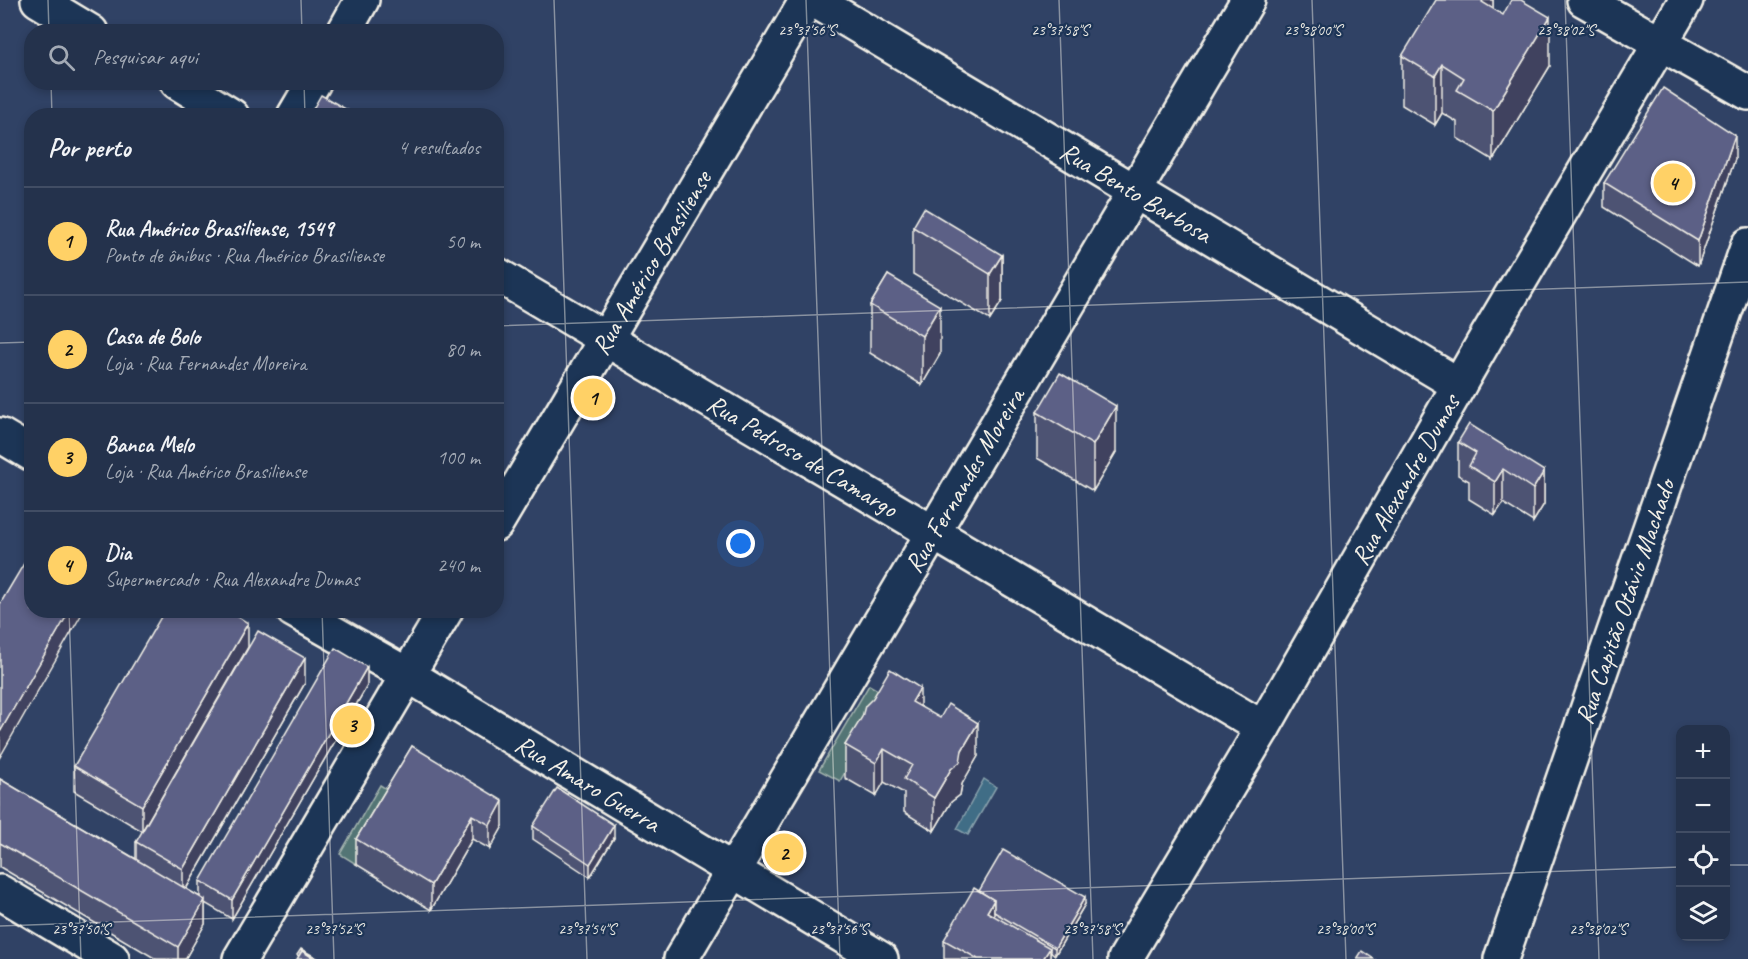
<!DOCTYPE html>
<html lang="pt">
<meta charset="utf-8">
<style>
body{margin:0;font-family:Caveat,sans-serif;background:#303e56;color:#f1f3f6}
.controls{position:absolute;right:18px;bottom:18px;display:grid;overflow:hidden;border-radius:12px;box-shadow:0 3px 9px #0003}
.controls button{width:54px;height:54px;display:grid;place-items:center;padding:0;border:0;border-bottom:2px solid #414d64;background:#24324c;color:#f1f3f6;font:30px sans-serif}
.you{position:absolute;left:741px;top:544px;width:21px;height:21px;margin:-15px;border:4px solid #fff;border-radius:50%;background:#1a73e8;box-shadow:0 0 0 9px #1a73e833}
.badge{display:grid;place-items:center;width:39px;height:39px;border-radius:50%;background:#ffd166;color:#111;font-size:20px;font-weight:700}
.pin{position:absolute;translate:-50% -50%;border:3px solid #fff;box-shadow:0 2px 6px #0006}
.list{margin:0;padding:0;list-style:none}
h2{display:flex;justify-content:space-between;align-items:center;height:78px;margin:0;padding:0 24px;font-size:26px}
h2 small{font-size:20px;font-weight:400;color:#a3aab5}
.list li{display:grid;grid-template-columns:39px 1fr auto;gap:18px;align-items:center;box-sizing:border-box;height:108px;padding:0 24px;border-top:2px solid #414d64}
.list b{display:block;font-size:22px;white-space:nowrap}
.list p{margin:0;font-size:20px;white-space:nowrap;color:#a3aab5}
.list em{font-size:20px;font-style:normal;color:#a3aab5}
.icon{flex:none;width:33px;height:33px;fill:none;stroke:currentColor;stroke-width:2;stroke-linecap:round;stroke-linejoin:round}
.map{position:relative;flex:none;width:1748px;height:959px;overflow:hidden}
.search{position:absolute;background:#24324c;box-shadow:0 3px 9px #0003;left:24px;top:24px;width:480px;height:66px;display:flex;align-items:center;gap:15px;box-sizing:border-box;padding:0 21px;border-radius:24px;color:#a3aab5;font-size:22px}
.panel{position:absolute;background:#24324c;box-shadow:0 3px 9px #0003;left:24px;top:108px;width:480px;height:510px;border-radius:24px}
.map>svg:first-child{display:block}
.green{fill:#527575;stroke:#a3b3ae;stroke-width:1.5}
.water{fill:#416d86;stroke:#89a2ad;stroke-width:1.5}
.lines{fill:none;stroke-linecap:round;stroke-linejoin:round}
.minor-casing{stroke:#f4f1e8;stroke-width:38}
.minor{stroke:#1d3557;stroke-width:33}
.wall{fill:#4e5373;stroke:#f4f1e8;stroke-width:1.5}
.shaded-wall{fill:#40435e;stroke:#f4f1e8;stroke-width:1.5}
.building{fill:#5b6086;stroke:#f4f1e8;stroke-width:1.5}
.ticks{fill:none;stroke:#f4f1e8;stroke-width:1.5;stroke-opacity:0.45}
.labels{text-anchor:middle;stroke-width:4.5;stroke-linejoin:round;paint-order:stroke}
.street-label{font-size:26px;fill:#f4f1e8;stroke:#1d3557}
.ticks-label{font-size:15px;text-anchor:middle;fill:#f4f1e8;stroke:#1d3557;stroke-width:4.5;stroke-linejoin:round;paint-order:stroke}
</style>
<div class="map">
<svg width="1748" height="959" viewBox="0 0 1748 959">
<rect width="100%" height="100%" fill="#304265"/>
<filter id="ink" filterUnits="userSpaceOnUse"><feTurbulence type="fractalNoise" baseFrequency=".0167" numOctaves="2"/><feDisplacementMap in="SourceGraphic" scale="12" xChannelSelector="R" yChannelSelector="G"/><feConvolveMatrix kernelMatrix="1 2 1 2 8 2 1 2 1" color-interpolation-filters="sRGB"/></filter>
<g filter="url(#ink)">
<g class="green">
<polygon points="869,685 888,696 840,781 819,770"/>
<polygon points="380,785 396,795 356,864 340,854"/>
</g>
<polygon class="water" points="984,779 996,787 968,835 957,829"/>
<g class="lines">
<g class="minor-casing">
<g id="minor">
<polyline points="38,0 91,32"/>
<path id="s1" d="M 814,0 L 1459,385"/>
<polyline points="1584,0 1748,93"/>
<polyline points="344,32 362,0"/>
<polyline points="177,82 232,116"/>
<polyline points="294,116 314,82"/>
<path id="s2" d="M 496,274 L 1263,728"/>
<polyline points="0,435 32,454"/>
<path id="s3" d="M 496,524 L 807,0"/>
<path id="s4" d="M 293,610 L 408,675 L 881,959"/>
<polyline points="0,892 112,959"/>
<polyline points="240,959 446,610"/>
<path id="s5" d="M 681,959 L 1248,0"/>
<path id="s6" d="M 1125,959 L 1263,728 L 1486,338 L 1686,0"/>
<path id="s7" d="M 1501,959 L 1748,245"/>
</g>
</g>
<use href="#minor" class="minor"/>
</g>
<g class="wall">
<polygon points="1493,0 1493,9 1550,66 1493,160 1457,138 1457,122 1442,113 1435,125 1402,105 1402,56"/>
<polygon points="1735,159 1698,266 1604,207 1604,183"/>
<polygon points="913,227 1002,255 1002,301 990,320 913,274"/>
<polygon points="888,275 940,354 922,385 870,353 870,305"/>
<polygon points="1037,412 1116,452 1093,491 1037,458"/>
<polygon points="1458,442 1544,471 1544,504 1533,522 1503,503 1495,515 1469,499 1469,481 1458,475"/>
<polygon points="248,647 142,831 74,791 74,766"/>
<polygon points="305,683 186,889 200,897 200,881 367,686 232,919 205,903 205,924 185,959 156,959 0,867 0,779 136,859 136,842"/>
<polygon points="920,707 978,756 962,784 960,795 951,802 934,831 904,812 904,793 884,782 876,796 845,778 845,745"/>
<polygon points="412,746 503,826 490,849 472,839 431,910 356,864 356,839"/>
<polygon points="533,826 614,838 590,877 533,839"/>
<polygon points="979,891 1085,904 1055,955 1050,951 1050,959 944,959 944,940"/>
</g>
<g class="shaded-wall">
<polygon points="1483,0 1493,0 1493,32 1482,2"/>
<polygon points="1550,17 1550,66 1493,160 1493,111"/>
<polygon points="1442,64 1442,113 1435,125 1435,76"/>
<polygon points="1735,135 1735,159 1698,266 1698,241"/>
<polygon points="1002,255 1002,301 990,320 990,274"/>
<polygon points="940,306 940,354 922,385 922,336"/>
<polygon points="1116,406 1116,452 1093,491 1093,445"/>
<polygon points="1503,469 1503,503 1495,515 1495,482"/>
<polygon points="1544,471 1544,504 1533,522 1533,489"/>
<polygon points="70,610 84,610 0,757 0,732"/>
<polygon points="248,623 248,647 142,831 142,806"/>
<polygon points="305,658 305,683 183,894 183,869"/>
<polygon points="367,667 367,686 232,919 232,900"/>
<polygon points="920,688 920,721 912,702"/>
<polygon points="978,723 978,756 962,784 960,795 951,802 934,831 934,798"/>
<polygon points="884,749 884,782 876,796 876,763"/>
<polygon points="503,801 503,826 490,849 490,825"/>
<polygon points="472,815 472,839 431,910 431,885"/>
<polygon points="614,825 614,838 590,877 590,864"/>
<polygon points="1085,897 1085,904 1055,955 1055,948"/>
<polygon points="205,900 205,924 185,959 178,959 178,947"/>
<polygon points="994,900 994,919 987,912"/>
<polygon points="1050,948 1050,959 1043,959"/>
</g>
<g class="building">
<polygon points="1436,0 1483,0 1482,2 1503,15 1511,0 1521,0 1550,17 1493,111 1457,90 1464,78 1442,64 1435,76 1402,56"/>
<polygon points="1663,88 1735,135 1698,241 1604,183"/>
<polygon points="321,95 356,115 355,116 309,116"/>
<polygon points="924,208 1002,255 990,274 913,227"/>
<polygon points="888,275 940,306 922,336 870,305"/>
<polygon points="1060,373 1116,406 1093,445 1037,412"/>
<polygon points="1469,424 1544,471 1533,489 1503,469 1495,482 1469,466 1476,453 1458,442"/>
<polygon points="32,550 32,610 70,610 0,732 0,604"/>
<polygon points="165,610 227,610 248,623 142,806 74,766"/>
<polygon points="258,631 305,658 183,869 136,842"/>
<polygon points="335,648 367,667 232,900 200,881"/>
<polygon points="890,669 920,688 912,702 940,718 948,704 978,723 962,750 960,762 951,769 934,798 904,779 912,765 884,749 876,763 845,745 862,717 865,706 873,698"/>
<polygon points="412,746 503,801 490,825 472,815 431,885 356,839"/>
<polygon points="0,779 205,900 178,947 0,843"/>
<polygon points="557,788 614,825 590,864 533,826"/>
<polygon points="1003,850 1085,897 1055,948 994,912 994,900 979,891"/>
<polygon points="974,888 994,900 987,912 1050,948 1043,959 978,959 944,940"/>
<polygon points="301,949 319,959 315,959 302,951 299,956 297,955"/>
<polygon points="302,951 315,959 297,959"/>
<polygon points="1362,951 1374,959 1357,959"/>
</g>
</g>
<path class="ticks" d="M 48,0 L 49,32M 301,0 L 302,32M 554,0 L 587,959M 806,0 L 840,959M 1059,0 L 1093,959M 1312,0 L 1346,959M 1565,0 L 1599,959M 51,82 L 52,116M 304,82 L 305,116M 496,326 L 1748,282M 0,343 L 32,342M 69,610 L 81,959M 322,610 L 334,959M 1726,865 L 1748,865M 0,926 L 1680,867"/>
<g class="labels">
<g class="street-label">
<text dy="9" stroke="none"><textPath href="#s1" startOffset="375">Rua Bento Barbosa</textPath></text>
<text dy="9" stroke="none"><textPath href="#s3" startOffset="304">Rua Américo Brasiliense</textPath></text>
<text dy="9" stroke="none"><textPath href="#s2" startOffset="356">Rua Pedroso de Camargo</textPath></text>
<text dy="9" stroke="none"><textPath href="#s6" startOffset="555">Rua Alexandre Dumas</textPath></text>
<text dy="9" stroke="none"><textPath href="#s5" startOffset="556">Rua Fernandes Moreira</textPath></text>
<text dy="9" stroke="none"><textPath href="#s7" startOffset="378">Rua Capitão Otávio Machado</textPath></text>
<text dy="9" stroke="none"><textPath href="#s4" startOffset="342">Rua Amaro Guerra</textPath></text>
</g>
</g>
<g class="ticks-label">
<text x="807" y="35">23°37'56"S</text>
<text x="1060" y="35">23°37'58"S</text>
<text x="1313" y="35">23°38'00"S</text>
<text x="1566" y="35">23°38'02"S</text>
<text x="81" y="934">23°37'50"S</text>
<text x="334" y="934">23°37'52"S</text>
<text x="587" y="934">23°37'54"S</text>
<text x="839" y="934">23°37'56"S</text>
<text x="1092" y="934">23°37'58"S</text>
<text x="1345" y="934">23°38'00"S</text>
<text x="1598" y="934">23°38'02"S</text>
</g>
</svg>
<div class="controls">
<button>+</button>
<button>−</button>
<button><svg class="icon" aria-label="locate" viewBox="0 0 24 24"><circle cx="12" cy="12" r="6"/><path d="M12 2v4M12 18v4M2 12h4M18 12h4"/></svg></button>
<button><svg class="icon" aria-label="layers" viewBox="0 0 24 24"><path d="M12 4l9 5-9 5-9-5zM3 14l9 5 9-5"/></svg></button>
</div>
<div class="you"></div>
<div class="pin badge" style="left:593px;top:398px">1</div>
<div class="pin badge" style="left:784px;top:853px">2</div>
<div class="pin badge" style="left:352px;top:725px">3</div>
<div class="pin badge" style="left:1673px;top:183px">4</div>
<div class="search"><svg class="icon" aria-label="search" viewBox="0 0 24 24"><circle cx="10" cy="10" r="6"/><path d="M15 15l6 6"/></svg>Pesquisar aqui</div>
<section class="panel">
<h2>Por perto<small>4 resultados</small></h2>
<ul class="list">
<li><span class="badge">1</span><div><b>Rua Américo Brasiliense, 1549</b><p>Ponto de ônibus · Rua Américo Brasiliense</p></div><em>50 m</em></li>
<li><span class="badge">2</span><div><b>Casa de Bolo</b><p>Loja · Rua Fernandes Moreira</p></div><em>80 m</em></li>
<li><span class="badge">3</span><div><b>Banca Melo</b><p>Loja · Rua Américo Brasiliense</p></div><em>100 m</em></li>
<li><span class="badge">4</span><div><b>Dia</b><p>Supermercado · Rua Alexandre Dumas</p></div><em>240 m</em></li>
</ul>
</section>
</div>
